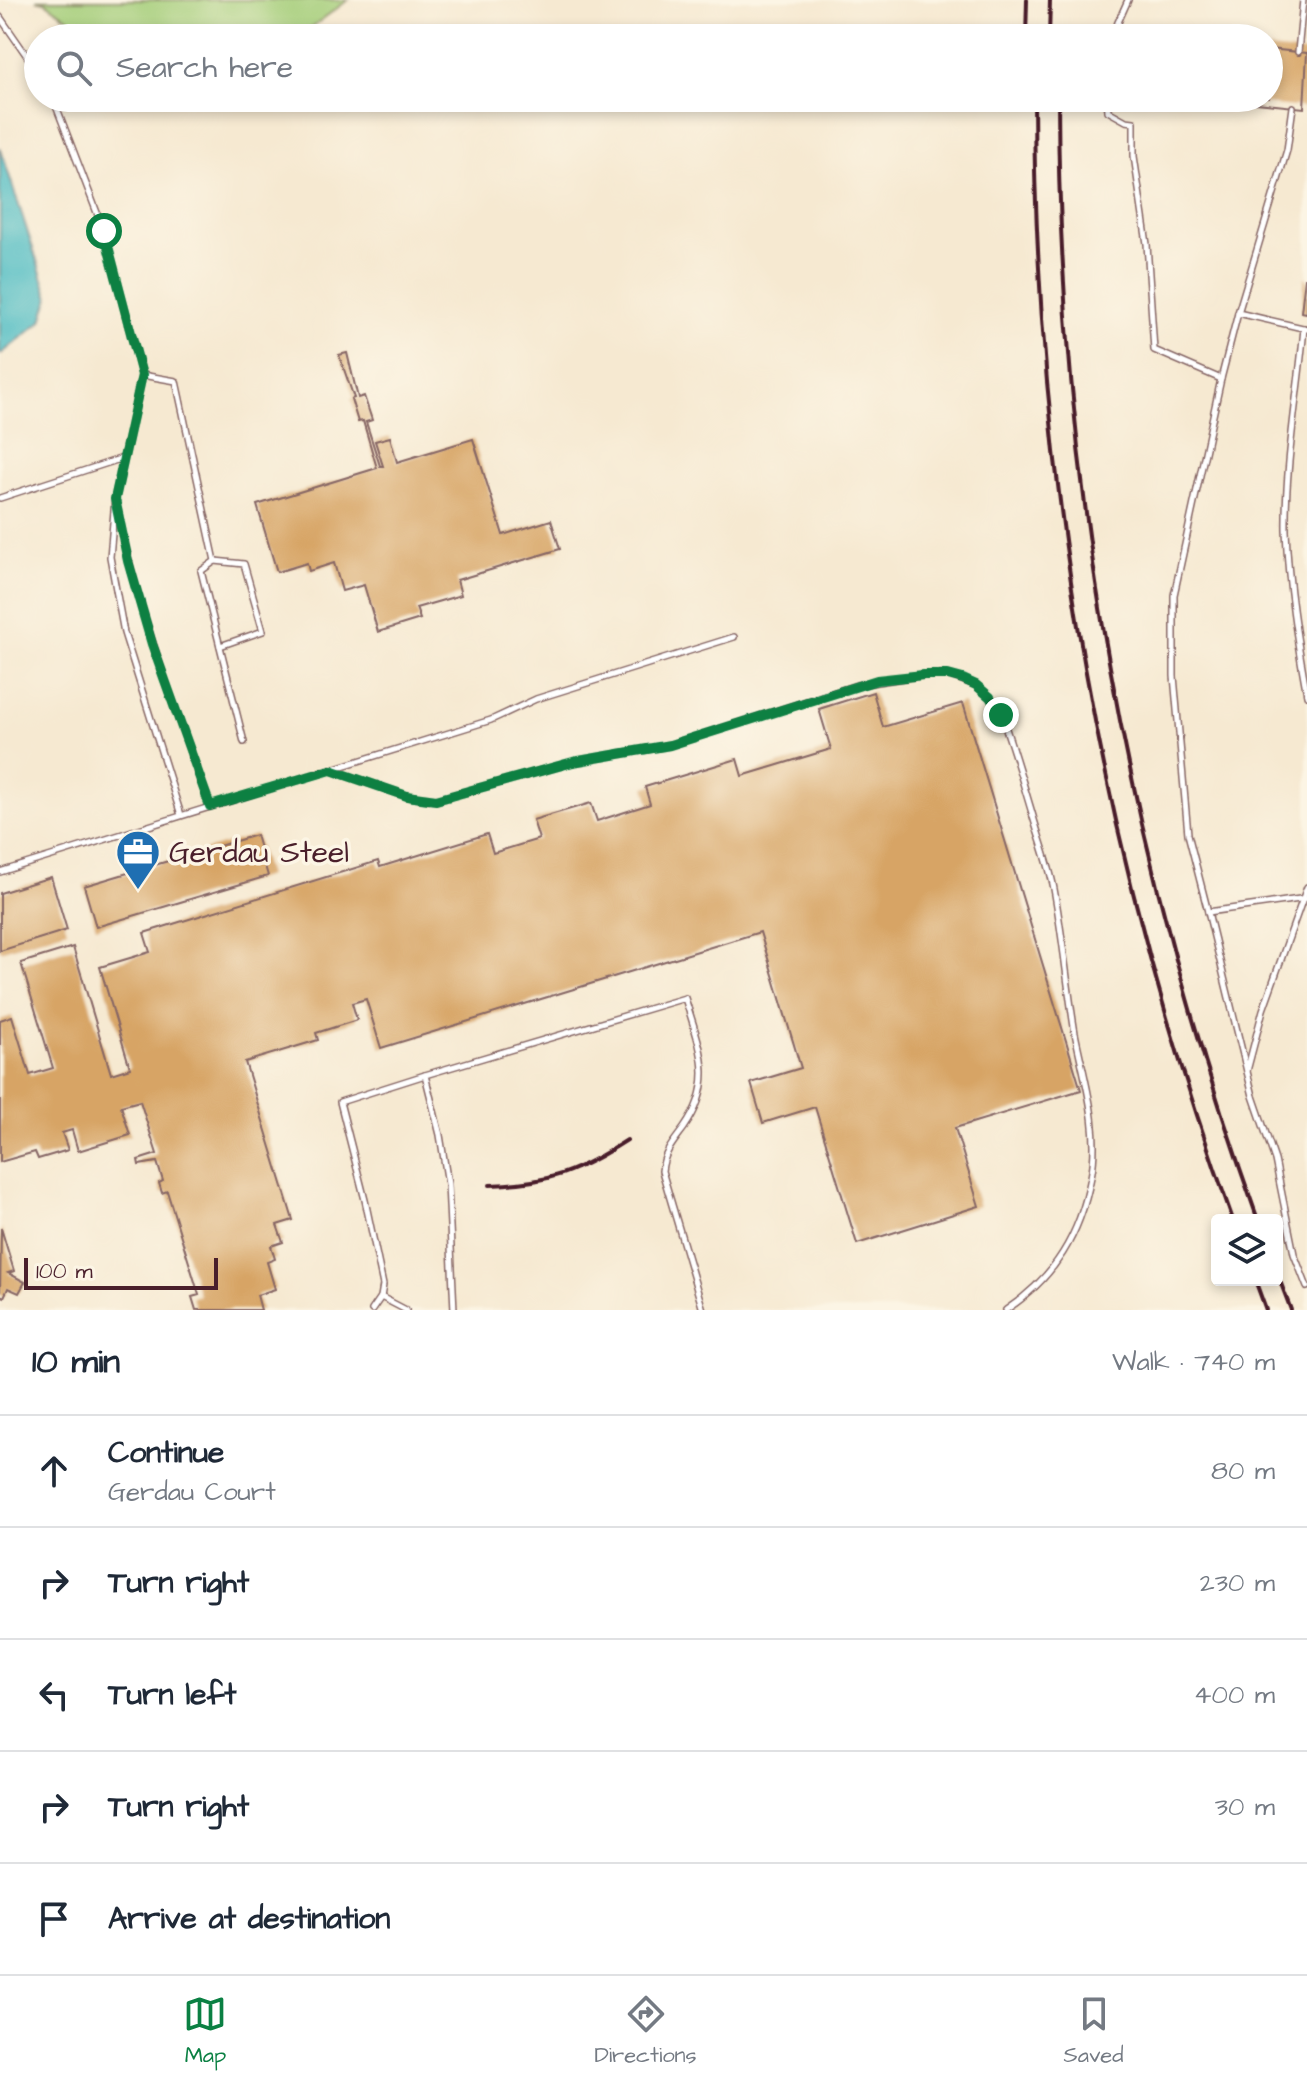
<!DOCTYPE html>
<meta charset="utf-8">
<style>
body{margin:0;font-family:"Architects Daughter",sans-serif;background:#f2f2f3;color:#1f2937}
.controls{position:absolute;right:24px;bottom:24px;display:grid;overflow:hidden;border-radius:8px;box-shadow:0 4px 12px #0003}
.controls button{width:72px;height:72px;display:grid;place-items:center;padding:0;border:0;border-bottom:2px solid #e0e1e3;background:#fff;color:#1f2937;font:40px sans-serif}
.scale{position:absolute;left:24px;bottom:20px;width:194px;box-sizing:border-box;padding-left:8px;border:4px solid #4a1f2b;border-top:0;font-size:22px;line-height:28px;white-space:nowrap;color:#4a1f2b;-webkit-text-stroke:6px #fcf5e5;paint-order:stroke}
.stop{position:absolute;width:24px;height:24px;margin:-18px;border:6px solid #0b8043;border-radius:50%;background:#fff}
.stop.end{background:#0b8043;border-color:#fff;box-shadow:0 2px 8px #0008}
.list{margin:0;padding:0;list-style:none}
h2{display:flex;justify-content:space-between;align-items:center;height:104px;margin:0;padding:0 32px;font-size:34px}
h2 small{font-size:26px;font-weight:400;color:#747a83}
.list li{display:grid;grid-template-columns:52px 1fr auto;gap:24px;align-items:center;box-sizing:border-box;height:112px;padding:0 32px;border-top:2px solid #e0e1e3}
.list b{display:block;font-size:30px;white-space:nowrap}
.list p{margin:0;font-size:26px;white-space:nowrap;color:#747a83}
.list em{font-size:26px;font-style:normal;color:#747a83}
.icon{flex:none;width:44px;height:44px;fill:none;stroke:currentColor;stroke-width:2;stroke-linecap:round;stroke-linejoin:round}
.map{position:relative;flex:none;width:1307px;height:1310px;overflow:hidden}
.search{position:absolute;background:#fff;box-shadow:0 4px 12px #0003;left:24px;right:24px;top:24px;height:88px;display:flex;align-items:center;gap:20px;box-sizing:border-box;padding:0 28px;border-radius:44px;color:#747a83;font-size:30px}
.sheet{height:664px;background:#fff}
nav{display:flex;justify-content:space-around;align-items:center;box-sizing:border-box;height:112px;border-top:2px solid #e0e1e3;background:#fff;font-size:22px;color:#747a83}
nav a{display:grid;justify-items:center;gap:4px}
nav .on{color:#0b8043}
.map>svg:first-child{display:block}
.green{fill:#a5ce7a;stroke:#787652;stroke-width:2}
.water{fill:#4dbcc3;stroke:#4c6e77;stroke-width:2}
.building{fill:#d7a465}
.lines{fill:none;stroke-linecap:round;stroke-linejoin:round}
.lane-casing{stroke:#866665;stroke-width:8}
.lane{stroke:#fff;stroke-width:5}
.rail{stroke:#4a1f2b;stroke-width:4}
.route{stroke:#0b8043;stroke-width:10}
.labels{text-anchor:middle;stroke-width:7;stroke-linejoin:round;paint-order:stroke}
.poi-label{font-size:30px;fill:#4a1f2b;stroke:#fcf5e5;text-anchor:start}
</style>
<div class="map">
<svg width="1307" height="1310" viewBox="0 0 1307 1310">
<rect width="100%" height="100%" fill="#fcf5e5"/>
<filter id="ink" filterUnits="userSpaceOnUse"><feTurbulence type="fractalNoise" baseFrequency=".0125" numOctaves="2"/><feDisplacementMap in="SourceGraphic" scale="16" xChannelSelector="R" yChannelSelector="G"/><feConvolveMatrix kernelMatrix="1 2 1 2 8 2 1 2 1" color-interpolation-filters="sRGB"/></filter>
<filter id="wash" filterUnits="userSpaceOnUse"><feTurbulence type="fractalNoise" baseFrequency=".006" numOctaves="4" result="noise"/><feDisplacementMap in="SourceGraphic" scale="32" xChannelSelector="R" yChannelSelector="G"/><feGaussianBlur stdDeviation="1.8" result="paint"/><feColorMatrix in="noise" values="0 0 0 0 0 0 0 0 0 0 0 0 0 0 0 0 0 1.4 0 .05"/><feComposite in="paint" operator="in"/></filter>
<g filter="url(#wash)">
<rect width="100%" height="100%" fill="#f6e9d1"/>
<polygon class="green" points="36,0 348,0 304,33 293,38 96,38 45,2"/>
<polygon class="water" points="0,147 49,298 42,321 0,355"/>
<g id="blocks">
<g class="building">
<polygon points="1269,49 1307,53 1304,108 1227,100 1227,98 1269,98"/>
<polygon points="1305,278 1307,278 1307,313 1301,312"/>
<polygon points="347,353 358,398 364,396 372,420 366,422 380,466 383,466 375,441 390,437 397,462 473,439 503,535 551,520 560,549 457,580 461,595 416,608 420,619 378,632 364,585 342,591 334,563 309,571 307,563 277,572 257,505 377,468 363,421 358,422 351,399 354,398 339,355"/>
<polygon points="873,692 883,727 963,703 1081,1090 955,1128 979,1206 857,1244 815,1107 763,1123 751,1083 801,1068 760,932 381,1048 366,999 352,1003 357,1020 316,1033 318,1040 245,1062 293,1220 277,1225 283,1242 271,1246 275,1259 267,1262 275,1289 257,1295 261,1310 196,1310 192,1297 199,1295 167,1191 162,1193 159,1183 163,1181 157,1162 139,1165 138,1160 157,1154 140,1101 121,1106 130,1135 78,1151 72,1130 62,1133 68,1150 38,1159 35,1152 0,1162 0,1020 12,1016 30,1075 53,1068 21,963 73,947 111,1074 130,1068 100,967 150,952 144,933 378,861 380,867 487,834 493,853 539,839 533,820 591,803 597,821 650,804 645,787 737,759 742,776 831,749 819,709"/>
<polygon points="256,835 268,876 96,927 84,886"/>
<polygon points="51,877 67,930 0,951 0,893"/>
<polygon points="1,1228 14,1271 8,1273 25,1282 19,1293 8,1288 4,1297 0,1295"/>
</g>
</g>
</g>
<g filter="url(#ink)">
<use href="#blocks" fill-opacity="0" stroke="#866665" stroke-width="2"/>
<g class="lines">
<g class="lane-casing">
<g id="lane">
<polyline points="0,17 38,72"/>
<polyline points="1111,38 1128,0"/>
<polyline points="1298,52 1303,0"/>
<polyline points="53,98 104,231 142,375 115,499 110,557 124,633 181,815"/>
<polyline points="1107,98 1108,111 1126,121 1134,122 1134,156 1147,244 1154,350 1221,379"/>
<polyline points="1238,313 1307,329"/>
<path d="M 1304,328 C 1298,395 1285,463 1286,530 C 1288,586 1297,640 1307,695"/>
<polyline points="142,375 176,381 215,561 201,571 244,742"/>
<polyline points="0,498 123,458"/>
<path d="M 117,508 C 137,611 175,707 210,806"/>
<polyline points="215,561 244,564 263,631 220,646"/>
<path d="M 331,770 L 407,796 L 436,800 L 573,762 L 670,745 L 857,685 L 923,675 L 948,675 L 976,685 L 990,697 L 1001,715 C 1013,747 1022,780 1032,813 C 1039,838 1049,863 1054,889 C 1063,937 1067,985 1075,1033 C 1084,1079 1101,1129 1091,1177 C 1080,1235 1055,1277 1006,1310"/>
<polyline points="0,872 491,720 536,699 734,637"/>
<polyline points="1307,898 1208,912 1253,1096 1275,1160 1294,1254 1307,1287"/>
<polyline points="1208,912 1188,834 1174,676 1174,595 1221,379 1238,313 1287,150 1293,107"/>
<polyline points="1247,1071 1263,1010 1307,887"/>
<polyline points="381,1297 406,1310"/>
<polyline points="372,1310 381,1297 383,1285 365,1200 340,1102 425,1075"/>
<path d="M 454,1310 L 448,1184 L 440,1135 L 425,1075 L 685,998 C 700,1048 717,1081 684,1128 C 673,1143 664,1152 662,1171 L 703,1310"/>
</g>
</g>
<use href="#lane" class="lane"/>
<g class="rail">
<polyline points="1026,38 1027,0"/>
<polyline points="1049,38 1050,0"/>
<path d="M 1034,98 C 1035,480 1103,861 1233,1220"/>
<path d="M 1058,98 C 1059,480 1129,860 1258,1220"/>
<path d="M 490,1185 C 550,1183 577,1172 627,1140"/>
<polyline points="1277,1273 1291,1310"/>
<polyline points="1255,1280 1266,1310"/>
</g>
</g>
</g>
<g class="lines" filter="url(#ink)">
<polyline class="route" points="104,231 142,375 115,499 128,561 152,644 210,806 331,770 407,796 436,800 573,762 670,745 877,680 923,675 948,675 963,679 976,685 990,697 1001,715"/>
</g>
<defs>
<g id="office-pin" transform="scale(2.3)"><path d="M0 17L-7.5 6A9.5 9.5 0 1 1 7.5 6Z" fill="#1f6fb2" stroke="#fcf5e5"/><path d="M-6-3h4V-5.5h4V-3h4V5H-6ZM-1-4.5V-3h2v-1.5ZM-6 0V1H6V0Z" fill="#fff"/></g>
</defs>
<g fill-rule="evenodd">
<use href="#office-pin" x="138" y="852"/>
</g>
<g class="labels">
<g class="poi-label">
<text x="169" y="862">Gerdau Steel</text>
</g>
</g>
</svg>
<div class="controls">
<button><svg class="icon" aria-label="layers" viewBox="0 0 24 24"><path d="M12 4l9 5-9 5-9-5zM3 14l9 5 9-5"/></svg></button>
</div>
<div class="scale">100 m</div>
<div class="stop" style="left:104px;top:231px"></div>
<div class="stop end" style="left:1001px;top:715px"></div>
<div class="search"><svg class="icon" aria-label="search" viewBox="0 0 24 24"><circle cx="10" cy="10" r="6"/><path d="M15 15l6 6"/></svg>Search here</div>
</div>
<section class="sheet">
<h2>10 min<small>Walk · 740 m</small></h2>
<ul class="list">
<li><svg class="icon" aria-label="ahead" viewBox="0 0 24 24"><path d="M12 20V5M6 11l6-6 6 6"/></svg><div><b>Continue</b><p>Gerdau Court</p></div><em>80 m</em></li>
<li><svg class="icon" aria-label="right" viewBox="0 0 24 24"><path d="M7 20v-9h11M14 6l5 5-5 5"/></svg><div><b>Turn right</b></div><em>230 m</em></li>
<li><svg class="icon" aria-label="left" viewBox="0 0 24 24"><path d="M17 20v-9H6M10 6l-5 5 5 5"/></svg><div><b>Turn left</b></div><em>400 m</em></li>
<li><svg class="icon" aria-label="right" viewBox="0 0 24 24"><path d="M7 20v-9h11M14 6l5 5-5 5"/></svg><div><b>Turn right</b></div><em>30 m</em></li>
<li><svg class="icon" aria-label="arrive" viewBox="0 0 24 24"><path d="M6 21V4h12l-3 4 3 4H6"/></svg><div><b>Arrive at destination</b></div></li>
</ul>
</section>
<nav>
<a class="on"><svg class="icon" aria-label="map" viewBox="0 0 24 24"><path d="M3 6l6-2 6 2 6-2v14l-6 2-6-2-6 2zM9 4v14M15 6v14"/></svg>Map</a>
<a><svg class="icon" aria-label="directions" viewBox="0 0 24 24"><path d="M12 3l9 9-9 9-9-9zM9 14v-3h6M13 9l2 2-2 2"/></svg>Directions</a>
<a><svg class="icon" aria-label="saved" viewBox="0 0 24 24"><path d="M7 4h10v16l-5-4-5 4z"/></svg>Saved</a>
</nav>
